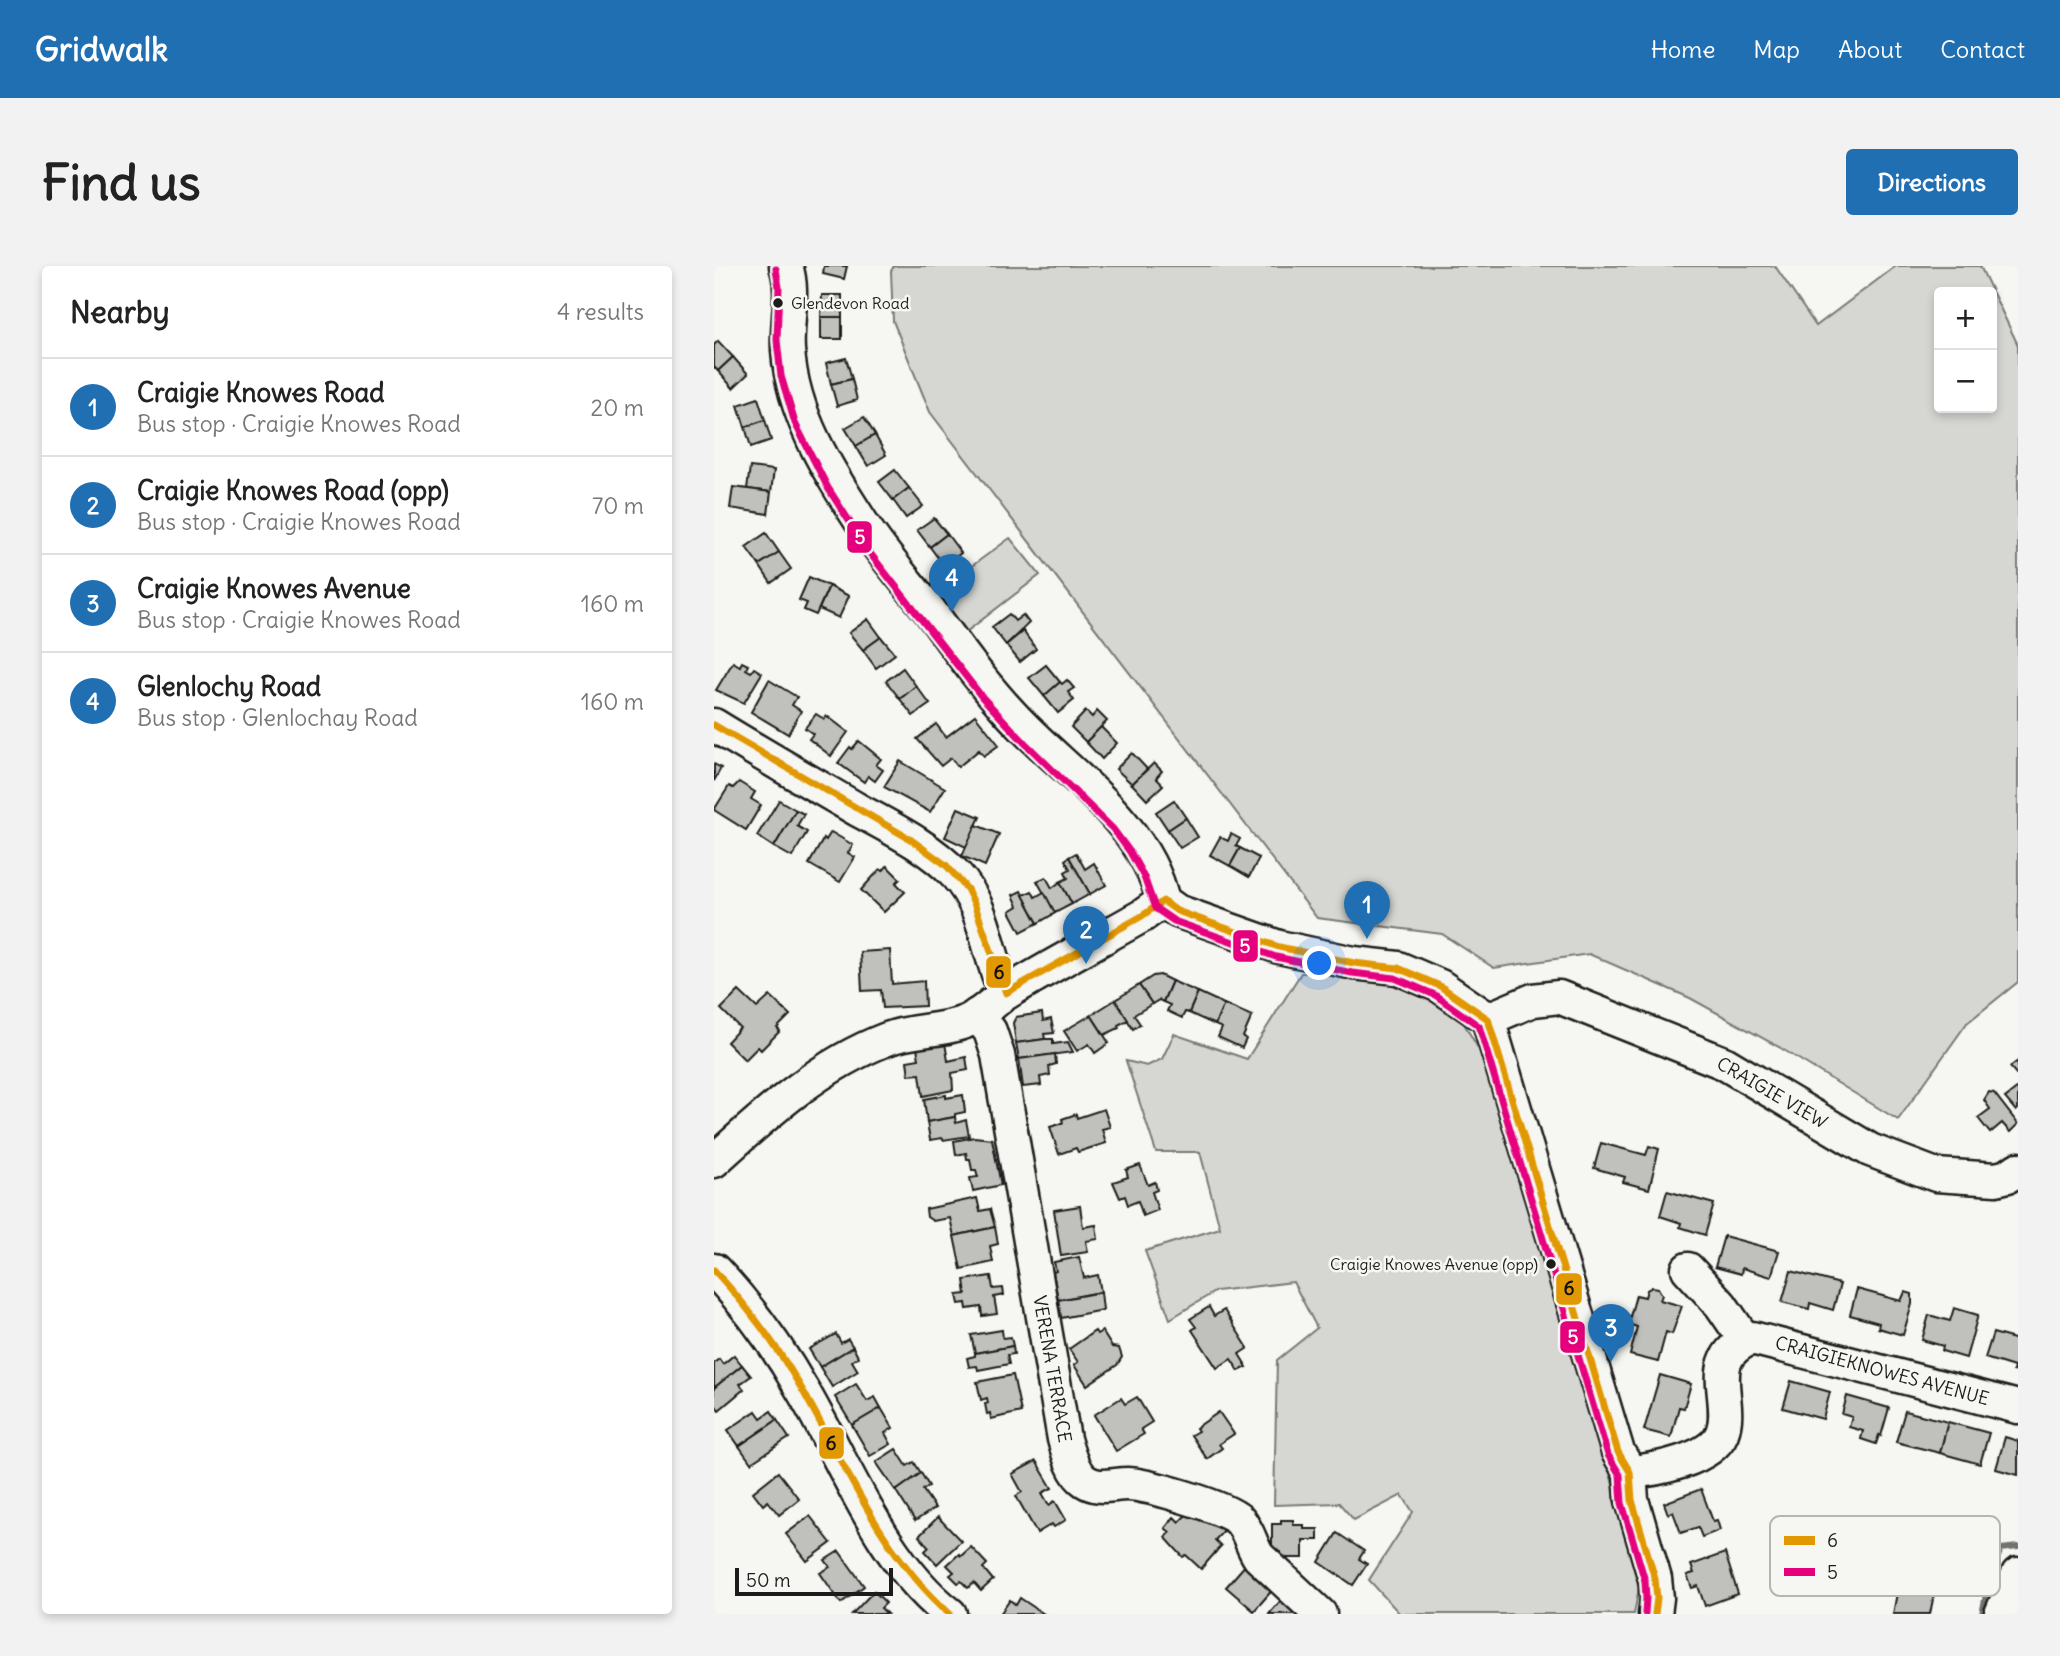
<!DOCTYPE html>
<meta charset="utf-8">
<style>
body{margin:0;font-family:Delius,sans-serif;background:#f2f2f2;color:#222}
.controls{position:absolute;right:21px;top:21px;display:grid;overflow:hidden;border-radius:7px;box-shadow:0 4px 10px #0003}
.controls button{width:63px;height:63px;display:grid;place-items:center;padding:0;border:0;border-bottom:2px solid #e0e0e0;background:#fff;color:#222;font:35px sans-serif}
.scale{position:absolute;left:21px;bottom:18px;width:158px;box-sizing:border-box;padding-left:7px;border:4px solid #1c1c1c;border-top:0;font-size:19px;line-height:24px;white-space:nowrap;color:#1c1c1c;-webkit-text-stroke:5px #f6f6f2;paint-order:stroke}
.you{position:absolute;left:606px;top:698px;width:24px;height:24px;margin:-18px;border:5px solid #fff;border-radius:50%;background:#1a73e8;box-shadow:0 0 0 10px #1a73e833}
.badge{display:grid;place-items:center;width:46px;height:46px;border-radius:50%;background:#1f6fb2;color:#fff;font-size:23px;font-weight:700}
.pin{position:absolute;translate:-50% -58px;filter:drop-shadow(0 2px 4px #0008)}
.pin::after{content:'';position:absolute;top:37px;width:24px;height:21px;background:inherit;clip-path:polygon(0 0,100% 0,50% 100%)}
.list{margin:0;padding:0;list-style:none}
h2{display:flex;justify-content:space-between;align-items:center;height:91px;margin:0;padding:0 28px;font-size:30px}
h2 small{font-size:23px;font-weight:400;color:#767676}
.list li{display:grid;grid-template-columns:46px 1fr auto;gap:21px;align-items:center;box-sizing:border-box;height:98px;padding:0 28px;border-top:2px solid #e0e0e0}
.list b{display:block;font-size:26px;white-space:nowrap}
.list p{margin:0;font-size:23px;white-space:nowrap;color:#767676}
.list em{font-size:23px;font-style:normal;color:#767676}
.map{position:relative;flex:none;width:1304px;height:1348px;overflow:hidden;border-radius:7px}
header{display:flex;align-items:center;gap:42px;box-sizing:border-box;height:98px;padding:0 35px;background:#1f6fb2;color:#fff}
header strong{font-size:33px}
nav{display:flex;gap:38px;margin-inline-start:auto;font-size:24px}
.intro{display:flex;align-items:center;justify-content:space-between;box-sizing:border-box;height:168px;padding:0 42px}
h1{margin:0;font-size:49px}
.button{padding:18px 32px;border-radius:7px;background:#1f6fb2;color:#fff;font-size:24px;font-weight:700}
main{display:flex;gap:42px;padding:0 42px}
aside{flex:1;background:#fff;border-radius:7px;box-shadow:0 4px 10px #0003}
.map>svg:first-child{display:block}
.green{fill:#d6d6d2;stroke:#797977;stroke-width:2;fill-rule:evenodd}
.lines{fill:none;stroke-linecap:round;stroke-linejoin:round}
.stream{stroke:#727271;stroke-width:6}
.building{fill:#c0c0bd;stroke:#1c1c1c;stroke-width:2}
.minor-casing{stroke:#1c1c1c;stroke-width:37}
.minor{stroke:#f6f6f2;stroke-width:32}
.bus-1-casing{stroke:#f6f6f2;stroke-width:12}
.bus-2-casing{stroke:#f6f6f2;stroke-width:12}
.bus-1{stroke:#e19803;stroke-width:7}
.bus-2{stroke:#e5007d;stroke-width:7}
.bus-dot{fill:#1c1c1c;stroke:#f6f6f2;stroke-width:2.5}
.labels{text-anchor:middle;stroke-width:5;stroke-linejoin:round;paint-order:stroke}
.bus-label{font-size:16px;fill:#1c1c1c;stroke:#f6f6f2;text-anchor:start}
.street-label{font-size:18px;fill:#1c1c1c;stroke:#f6f6f2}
.key{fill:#f6f6f2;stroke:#b5b5b2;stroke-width:2}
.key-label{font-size:19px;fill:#1c1c1c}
.line-badge{stroke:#f6f6f2;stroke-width:2.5}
.badge-label{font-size:19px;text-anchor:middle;font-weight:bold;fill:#fff}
.pale-badge-label{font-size:19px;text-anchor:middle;font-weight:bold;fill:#111}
</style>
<header>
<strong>Gridwalk</strong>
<nav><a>Home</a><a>Map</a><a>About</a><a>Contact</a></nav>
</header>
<div class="intro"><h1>Find us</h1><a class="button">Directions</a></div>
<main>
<aside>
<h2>Nearby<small>4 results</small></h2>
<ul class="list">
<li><span class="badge">1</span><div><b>Craigie Knowes Road</b><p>Bus stop · Craigie Knowes Road</p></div><em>20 m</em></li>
<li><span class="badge">2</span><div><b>Craigie Knowes Road (opp)</b><p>Bus stop · Craigie Knowes Road</p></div><em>70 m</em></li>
<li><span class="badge">3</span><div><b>Craigie Knowes Avenue</b><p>Bus stop · Craigie Knowes Road</p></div><em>160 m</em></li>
<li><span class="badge">4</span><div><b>Glenlochy Road</b><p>Bus stop · Glenlochay Road</p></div><em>160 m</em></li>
</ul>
</aside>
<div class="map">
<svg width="1304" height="1348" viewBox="0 0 1304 1348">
<rect width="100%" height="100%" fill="#f6f6f2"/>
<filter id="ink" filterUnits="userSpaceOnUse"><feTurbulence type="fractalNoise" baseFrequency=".0143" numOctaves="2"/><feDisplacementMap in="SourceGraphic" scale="14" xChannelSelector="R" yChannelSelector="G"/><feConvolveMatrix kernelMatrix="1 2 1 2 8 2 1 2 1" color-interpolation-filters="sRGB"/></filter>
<g filter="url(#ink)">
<g class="green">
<path d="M 180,0 L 1061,0 L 1102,60 L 1182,0 L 1266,0 L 1304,79 L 1304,716 L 1253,757 L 1184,854 L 1065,781 L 976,732 L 875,688 L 780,702 L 728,668 L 603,652 L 216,146 L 179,55 L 177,5 ZM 1225,26 L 1278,26 L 1278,142 L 1225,142 Z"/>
<polygon points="296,272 326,309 252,366 221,327"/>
<polygon points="587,707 630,707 687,718 690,722 693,720 737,743 749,756 771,794 927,1311 920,1348 686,1348 655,1314 699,1246 688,1229 640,1254 625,1237 560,1239 563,1094 603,1062 579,1016 502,1025 456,1053 431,985 506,962 486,886 442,886 412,795 433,800 448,793 460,768 533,793"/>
</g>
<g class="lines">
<polyline class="stream" points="1268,1348 1275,1314 1287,1283 1304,1281"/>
</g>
<g class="building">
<polygon points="110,0 133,0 130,13 109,8"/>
<polygon points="108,29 128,29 128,51 107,51"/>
<rect x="107" y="51" width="21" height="22"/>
<polygon points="4,75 19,91 4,105 0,101 0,79"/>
<polygon points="19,91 34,108 19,122 4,105"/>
<polygon points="132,92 138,113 117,118 112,97"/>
<polygon points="138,113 143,134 123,140 117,118"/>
<polygon points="44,132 51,154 31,161 24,139"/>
<polygon points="150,151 161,169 142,180 131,162"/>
<polygon points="51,154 57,174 37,181 31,161"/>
<polygon points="161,169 172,189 154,200 142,180"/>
<polygon points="36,201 60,204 57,226 33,223"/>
<polygon points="181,204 195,222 179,234 165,216"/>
<polygon points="19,221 57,226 54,248 16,242"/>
<polygon points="195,222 209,240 192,252 179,234"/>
<polygon points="220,252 233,268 216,281 203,264"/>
<polygon points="52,267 65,286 45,299 32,281"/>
<polygon points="233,268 247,287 230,300 216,281"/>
<polygon points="65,286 77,303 57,317 45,299"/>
<polygon points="95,311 115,320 102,349 90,344 93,337 85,334"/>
<polygon points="115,320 135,330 125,352 105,343"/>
<polygon points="295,348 301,355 309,349 315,357 292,379 278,361"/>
<polygon points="154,353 167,371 149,384 135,367"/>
<polygon points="309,365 322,383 306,396 292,379"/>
<polygon points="167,371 181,388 162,402 149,384"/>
<polygon points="19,396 26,400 28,396 34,399 32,403 37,406 40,402 48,407 30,437 2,424"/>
<polygon points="332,399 346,416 330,430 315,412"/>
<polygon points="189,402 202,420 186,433 172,415"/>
<polygon points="55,414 83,431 78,439 87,445 74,468 37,446"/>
<polygon points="353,414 360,422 354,426 360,434 344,447 330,430 346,416 348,418"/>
<polygon points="202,420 216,438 199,450 186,433"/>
<polygon points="372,445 378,451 383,445 393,455 372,476 357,461"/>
<polygon points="102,448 110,453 113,450 134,466 117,490 95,473 99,468 91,462"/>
<polygon points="261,449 285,479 270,490 265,484 244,501 237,492 227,500 203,473 222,458 232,471"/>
<polygon points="387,461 403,477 388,493 372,476"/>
<polygon points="145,475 167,493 162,499 169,504 161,515 154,510 150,516 124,497 136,481 138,483"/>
<polygon points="418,487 433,503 418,518 402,503"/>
<polygon points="186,495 231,522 216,546 170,521"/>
<polygon points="440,497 448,505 442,512 449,519 433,534 418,518"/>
<polygon points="0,498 7,502 0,515"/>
<polygon points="25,516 41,526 37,533 47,539 32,564 0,544 15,520 19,522"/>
<polygon points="65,534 82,544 60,581 43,570"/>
<polygon points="460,534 472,552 454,564 442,546"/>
<polygon points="244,542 266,551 252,581 231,571"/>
<polygon points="82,544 90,548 83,560 93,566 78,591 60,581"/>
<polygon points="472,552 484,571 466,582 454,564"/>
<polygon points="262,559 285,568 271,600 248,590"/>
<polygon points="117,566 139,579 134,587 141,591 126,616 95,598 110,572 112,574"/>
<polygon points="517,568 526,573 522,580 526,582 516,600 496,589 506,571 514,575"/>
<polygon points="526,582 545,592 535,611 516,600"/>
<polygon points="362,587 371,603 380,597 392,619 376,628 355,591"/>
<polygon points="355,591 376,628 358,638 346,616 354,612 351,606 356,603 351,594"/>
<polygon points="173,600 186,613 182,617 191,626 170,646 147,624 166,603 169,605"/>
<polygon points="332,611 338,622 346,616 358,638 341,647 323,615"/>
<polygon points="307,625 324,657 307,666 296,645 304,640 299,629"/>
<polygon points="318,625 321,631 330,626 341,647 324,657 309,629"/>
<polygon points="176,684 178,718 210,715 211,740 169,742 167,724 148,725 146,686"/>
<polygon points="446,709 458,715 449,736 445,734 438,738 425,719 439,710"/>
<polygon points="458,715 484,726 475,747 471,746 468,752 453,745 456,739 449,736"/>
<polygon points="425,719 438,738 420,749 426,758 419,763 401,734"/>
<polygon points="25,725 43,742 56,730 76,749 63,762 66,765 47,784 44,781 31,794 13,776 26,762 7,743"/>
<polygon points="484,726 510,738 501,759 475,747"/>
<polygon points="401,734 414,754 404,759 405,762 390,769 377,749"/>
<polygon points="510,738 538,750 529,771 532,773 528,782 504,771 508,762 501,759"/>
<polygon points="328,747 329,755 337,753 340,767 330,768 331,773 302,777 299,757 302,751"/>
<polygon points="377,749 395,777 381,787 375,778 363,785 350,765"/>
<polygon points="331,773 339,773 339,778 354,776 359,786 305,793 302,777"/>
<polygon points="231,777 234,795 252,791 254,804 238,807 239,824 209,830 206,808 195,809 193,795 205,793 203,782"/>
<polygon points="341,788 342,798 335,800 336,809 326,811 327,819 309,821 305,793"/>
<polygon points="1304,795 1304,810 1296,801"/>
<polygon points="1304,822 1304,843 1302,845 1291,832"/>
<polygon points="1275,826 1280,827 1304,858 1296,866 1288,857 1276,867 1264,852 1276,843 1270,834"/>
<polygon points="232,829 232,832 249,829 251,846 241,848 241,851 213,856 210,833"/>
<polygon points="390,843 396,861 388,863 392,877 364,886 362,882 345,888 336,861 349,857 348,853 362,848 363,852"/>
<polygon points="241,851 242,857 252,854 255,870 229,874 228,872 216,874 213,856"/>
<polygon points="260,871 278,873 287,919 259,925 256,912 264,911 262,904 258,904 256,893 253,893 252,887 242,889 240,875"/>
<polygon points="887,877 932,889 935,880 945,883 935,923 909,916 911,911 880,902"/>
<polygon points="426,899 434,919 441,916 443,924 438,926 444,944 429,950 424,935 414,939 411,930 406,932 399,916 414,911 412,904"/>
<polygon points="953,925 1000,938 991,969 966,961 967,957 946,950"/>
<polygon points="263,932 266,945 276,943 281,961 240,970 236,952 219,955 213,951 212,943"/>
<polygon points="366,940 369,961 382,959 384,973 372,975 374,986 347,990 340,944"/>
<polygon points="281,961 284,978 276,980 279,996 247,1003 240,970"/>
<polygon points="1010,970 1065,985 1057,1011 1028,1002 1027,1008 1001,1001"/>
<polygon points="365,991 370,1012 384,1009 387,1026 344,1034 339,1006 342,1005 340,996"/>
<polygon points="1077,1005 1126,1018 1119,1044 1096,1037 1095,1043 1068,1036"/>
<polygon points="277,1010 279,1023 289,1022 290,1029 280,1031 283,1048 268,1050 267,1041 253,1043 252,1037 245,1038 243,1029 252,1028 250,1014"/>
<polygon points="938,1021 944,1022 948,1029 946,1034 968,1040 958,1068 952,1066 944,1096 916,1089 923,1061 914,1058 922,1029 931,1031 933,1024"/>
<polygon points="1143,1023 1187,1035 1191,1026 1198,1028 1198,1038 1189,1069 1164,1062 1165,1057 1136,1049"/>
<polygon points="387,1026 389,1044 347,1052 344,1034"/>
<polygon points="495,1041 500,1050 510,1044 534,1082 525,1088 533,1101 525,1105 517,1093 503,1102 478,1064 482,1061 476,1053"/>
<polygon points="1240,1042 1264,1049 1252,1092 1228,1085 1229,1080 1208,1074 1215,1049 1236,1055"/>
<polygon points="288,1064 289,1072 297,1071 299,1080 261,1087 257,1069"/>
<polygon points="381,1065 383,1068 388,1065 398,1081 405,1082 408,1091 403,1099 373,1119 360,1099 364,1096 355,1083"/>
<polygon points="1279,1067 1304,1074 1304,1106 1299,1105 1300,1101 1271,1092"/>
<polygon points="122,1068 127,1077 134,1073 139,1081 106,1101 95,1083"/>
<polygon points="299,1080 300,1088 293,1089 295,1098 264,1104 263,1100 255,1101 253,1092 261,1090 261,1087"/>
<polygon points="139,1081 144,1091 138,1095 144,1105 118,1121 106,1101"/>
<polygon points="20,1089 28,1099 0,1122 0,1097 5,1093 9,1098"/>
<polygon points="28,1099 37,1110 26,1118 30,1123 5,1144 0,1137 0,1122"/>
<polygon points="299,1109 307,1146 277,1153 276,1147 273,1148 271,1138 274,1137 273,1132 267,1134 263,1116"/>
<polygon points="946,1109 977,1118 970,1142 965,1141 957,1171 930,1164"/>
<polygon points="1077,1115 1116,1126 1109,1153 1069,1142"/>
<polygon points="142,1118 153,1135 161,1131 167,1142 138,1159 121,1131"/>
<polygon points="1133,1130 1175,1142 1167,1170 1165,1169 1162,1178 1147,1173 1149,1165 1135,1161 1138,1151 1128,1148"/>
<polygon points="423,1131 438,1156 427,1163 430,1168 402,1185 380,1149 407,1132 411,1138"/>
<polygon points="167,1142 179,1162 171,1167 177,1178 156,1190 138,1159"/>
<polygon points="42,1145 47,1152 57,1145 63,1154 25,1180 14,1164"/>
<polygon points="1191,1145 1234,1156 1226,1187 1182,1176"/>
<polygon points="505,1146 520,1168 505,1178 508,1182 493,1193 477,1169 484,1165 482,1162"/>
<polygon points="63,1154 75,1172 37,1197 25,1180"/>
<polygon points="1234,1156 1275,1167 1266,1198 1226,1187"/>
<polygon points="1291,1171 1304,1175 1304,1209 1282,1203"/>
<polygon points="182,1183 193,1200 200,1196 207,1207 182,1225 162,1196"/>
<polygon points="322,1195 338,1222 328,1227 335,1239 341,1235 352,1254 340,1261 338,1258 323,1267 302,1230 308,1226 298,1208"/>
<polygon points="64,1206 85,1233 65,1249 54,1235 49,1239 39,1226"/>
<polygon points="207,1207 215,1220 209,1224 221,1242 201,1255 182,1225"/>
<polygon points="987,1223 999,1255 1003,1254 1006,1264 988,1271 984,1261 967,1267 959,1246 954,1248 950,1237"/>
<polygon points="478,1243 493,1256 500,1248 516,1258 501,1274 507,1280 487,1303 472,1289 469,1291 451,1271 456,1266 451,1262 460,1251 465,1256"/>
<polygon points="96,1250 117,1277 93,1295 72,1268"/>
<polygon points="224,1251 247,1275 223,1298 211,1285 215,1281 205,1270"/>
<polygon points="567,1254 579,1254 579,1259 590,1259 590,1263 604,1263 604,1274 589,1274 589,1292 567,1292 567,1286 558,1286 558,1258 567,1258"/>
<polygon points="623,1267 650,1285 645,1293 653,1298 639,1319 605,1296"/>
<polygon points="257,1281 273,1298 269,1302 279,1314 267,1325 260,1317 254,1322 247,1315 244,1317 236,1309 240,1306 233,1299 245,1288 247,1290"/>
<polygon points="125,1285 150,1320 127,1337 106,1307 116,1301 111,1294"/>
<polygon points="1011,1287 1024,1328 991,1340 984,1320 978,1322 973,1309 980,1307 977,1299"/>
<polygon points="533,1297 561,1321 540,1345 512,1321"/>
<polygon points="1187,1306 1223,1313 1216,1348 1179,1348"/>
<polygon points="160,1325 172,1337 167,1342 173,1348 138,1348"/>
<polygon points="306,1332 330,1348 286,1348 296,1334 302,1339"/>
<polygon points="568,1333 591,1348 555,1348"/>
</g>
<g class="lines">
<g class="minor-casing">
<g id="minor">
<path d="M 72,0 C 81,26 72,57 74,84 C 78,148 114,205 148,257 C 168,288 193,316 216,345 C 242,380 268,417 298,449 C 350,506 431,555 449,635"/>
<path d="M 0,459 C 47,488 96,516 144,544 C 177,562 216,581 242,609 C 274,644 272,688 292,727"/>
<polyline points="449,635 463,645 565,681 640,697 684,702 726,720 774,753 904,1186 916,1206 918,1234 941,1313 943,1332 941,1348"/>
<path d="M 263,749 L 276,765 L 284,789 L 350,1173 C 354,1187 359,1207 371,1215 C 385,1224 398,1218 413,1218 C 432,1218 512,1241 525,1254 C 535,1264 537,1280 545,1291 L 606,1348"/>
<polyline points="774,753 819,734 845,731 1010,797 1156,884 1193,898 1222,909 1282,913 1294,910 1304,903"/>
<path d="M 0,895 C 53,847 105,799 173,773 C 198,763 226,766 251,756 C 267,750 279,735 294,726 C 338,699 384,675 428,650 L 449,635"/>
<polyline points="974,1003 1007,1039 1031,1074"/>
<path d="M 0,1004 C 34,1040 64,1081 89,1125 C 132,1198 167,1295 236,1348"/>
<path d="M 916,1206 C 941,1204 997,1194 1008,1167 C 1021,1134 987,1092 1038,1072 L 1304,1141"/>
<polyline points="1287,1348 1304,1308"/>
</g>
</g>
<use href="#minor" class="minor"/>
<g class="bus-1-casing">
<g id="bus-1">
<polyline points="0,459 196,573 232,599 253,623 260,637 292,727 428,650 449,635 463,645 565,681 640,697 684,702 726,720 774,753 904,1186 916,1206 918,1234 941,1313 943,1332 941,1348"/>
<path d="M 0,1004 C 34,1041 64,1081 89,1125 C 135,1206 165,1284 236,1348"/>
</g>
</g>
<g class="bus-2-casing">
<polyline id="bus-2" points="62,3 65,21 63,74 67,110 81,157 114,222 155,286 268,431 311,477 399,563 416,586 430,611 441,642 460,655 562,691 638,707 681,712 721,729 765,760 894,1189 906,1209 908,1237 931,1315 932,1332 931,1347"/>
</g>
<use href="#bus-1" class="bus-1"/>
<use href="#bus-2" class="bus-2"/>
</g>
</g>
<g class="bus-dot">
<circle cx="64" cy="37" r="6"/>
<circle cx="837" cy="998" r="6"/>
</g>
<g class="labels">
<g class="bus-label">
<text x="77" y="43">Glendevon Road</text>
<text x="824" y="1004" text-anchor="end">Craigie Knowes Avenue (opp)</text>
</g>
<g class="street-label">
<text transform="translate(1058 827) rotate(30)" y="6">CRAIGIE VIEW</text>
<text transform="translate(338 1103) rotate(80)" y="6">VERENA TERRACE</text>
<text transform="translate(1168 1105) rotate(15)" y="6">CRAIGIEKNOWES AVENUE</text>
</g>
</g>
<rect x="1056" y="1250" width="230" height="80" rx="10" class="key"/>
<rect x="1070" y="1270" width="31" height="9" fill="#e19803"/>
<rect x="1070" y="1302" width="31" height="8" fill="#e5007d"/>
<g class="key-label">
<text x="1113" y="1281">6</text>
<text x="1113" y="1313">5</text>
</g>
<g class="line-badge">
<rect x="132" y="254" width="27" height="34" rx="7" fill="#e5007d"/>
<rect x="518" y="663" width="27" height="34" rx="7" fill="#e5007d"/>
<rect x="271" y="689" width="27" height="34" rx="7" fill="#e19803"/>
<rect x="841" y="1006" width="28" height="34" rx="7" fill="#e19803"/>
<rect x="845" y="1054" width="27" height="34" rx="7" fill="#e5007d"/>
<rect x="104" y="1160" width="27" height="34" rx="7" fill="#e19803"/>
</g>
<g class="badge-label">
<text x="146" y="278">5</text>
<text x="531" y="687">5</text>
<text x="859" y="1078">5</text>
</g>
<g class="pale-badge-label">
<text x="285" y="713">6</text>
<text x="855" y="1029">6</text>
<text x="117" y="1184">6</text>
</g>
</svg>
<div class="controls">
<button>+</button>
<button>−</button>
</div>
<div class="scale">50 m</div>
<div class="you"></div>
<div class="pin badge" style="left:653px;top:673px">1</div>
<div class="pin badge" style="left:372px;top:698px">2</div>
<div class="pin badge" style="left:897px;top:1096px">3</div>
<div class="pin badge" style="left:238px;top:346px">4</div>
</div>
</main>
